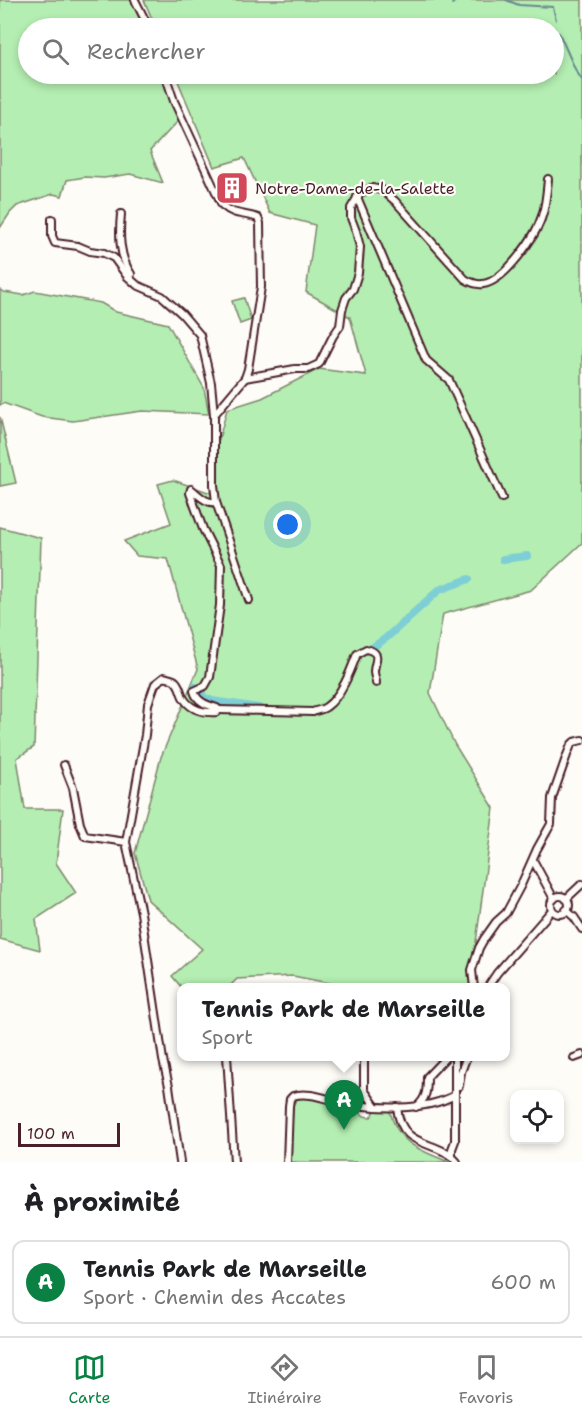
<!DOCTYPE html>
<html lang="fr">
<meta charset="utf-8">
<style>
body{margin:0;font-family:"Shantell Sans",sans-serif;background:#f6f6f6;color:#202124}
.controls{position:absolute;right:18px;bottom:18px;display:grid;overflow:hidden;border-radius:12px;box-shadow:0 3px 9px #0003}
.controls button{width:54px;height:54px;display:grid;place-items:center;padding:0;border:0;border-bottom:2px solid #e0e0e0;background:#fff;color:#202124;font:30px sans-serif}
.scale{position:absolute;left:18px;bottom:15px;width:102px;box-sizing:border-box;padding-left:6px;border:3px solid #4a1f2b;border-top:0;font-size:16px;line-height:21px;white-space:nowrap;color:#4a1f2b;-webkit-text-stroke:4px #fdfcf7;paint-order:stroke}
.you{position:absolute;left:288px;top:525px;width:21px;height:21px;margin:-15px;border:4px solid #fff;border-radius:50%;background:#1a73e8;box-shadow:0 0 0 9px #1a73e833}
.badge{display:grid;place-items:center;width:39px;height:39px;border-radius:50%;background:#0b8043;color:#fff;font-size:20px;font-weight:700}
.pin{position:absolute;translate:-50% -50px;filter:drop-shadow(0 2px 3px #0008)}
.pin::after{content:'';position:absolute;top:32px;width:21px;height:18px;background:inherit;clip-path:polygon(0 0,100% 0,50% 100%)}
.popup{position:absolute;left:177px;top:983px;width:333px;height:78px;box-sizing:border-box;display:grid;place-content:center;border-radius:12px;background:#fff;filter:drop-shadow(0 2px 4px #0005);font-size:20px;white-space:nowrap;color:#757577}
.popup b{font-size:22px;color:#202124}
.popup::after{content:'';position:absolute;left:50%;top:100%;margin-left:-12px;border:12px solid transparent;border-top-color:#fff}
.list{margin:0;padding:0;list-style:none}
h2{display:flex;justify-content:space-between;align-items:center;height:78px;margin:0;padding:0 24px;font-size:26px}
h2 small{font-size:20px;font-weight:400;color:#757577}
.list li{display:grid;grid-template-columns:39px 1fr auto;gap:18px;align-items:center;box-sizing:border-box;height:84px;margin:0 12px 12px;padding:0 12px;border:2px solid #e0e0e0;border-radius:12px}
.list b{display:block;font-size:22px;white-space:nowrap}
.list p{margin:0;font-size:20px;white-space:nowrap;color:#757577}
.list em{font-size:20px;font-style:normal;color:#757577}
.icon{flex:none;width:33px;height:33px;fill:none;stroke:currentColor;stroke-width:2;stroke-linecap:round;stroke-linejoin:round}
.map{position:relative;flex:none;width:582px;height:1162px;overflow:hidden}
.search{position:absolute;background:#fff;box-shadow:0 3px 9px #0003;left:18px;right:18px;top:18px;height:66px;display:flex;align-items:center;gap:15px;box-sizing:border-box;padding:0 21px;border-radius:33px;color:#757577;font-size:22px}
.sheet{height:174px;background:#fff}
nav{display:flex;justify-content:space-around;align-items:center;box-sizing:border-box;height:84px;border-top:2px solid #e0e0e0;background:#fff;font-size:16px;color:#757577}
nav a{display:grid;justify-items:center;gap:3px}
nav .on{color:#0b8043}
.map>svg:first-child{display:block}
.green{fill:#b4eeb2;stroke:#7f866e;stroke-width:1.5}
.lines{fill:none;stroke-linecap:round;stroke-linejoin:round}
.stream{stroke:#698991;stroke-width:2}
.canal{stroke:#7ecfd5;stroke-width:8}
.street-casing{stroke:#4a1f2b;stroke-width:10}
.street{stroke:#fdfcf7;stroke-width:6}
.labels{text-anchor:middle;stroke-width:4.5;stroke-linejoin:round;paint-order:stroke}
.poi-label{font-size:16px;fill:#4a1f2b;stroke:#fdfcf7;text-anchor:start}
</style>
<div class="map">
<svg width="582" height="1162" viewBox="0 0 582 1162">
<rect width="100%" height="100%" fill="#fdfcf7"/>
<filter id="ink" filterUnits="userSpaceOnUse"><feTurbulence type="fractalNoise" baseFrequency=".0167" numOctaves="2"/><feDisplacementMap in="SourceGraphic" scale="12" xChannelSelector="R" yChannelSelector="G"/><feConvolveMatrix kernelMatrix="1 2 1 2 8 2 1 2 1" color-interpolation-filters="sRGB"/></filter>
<g filter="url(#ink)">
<g class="green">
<polygon points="0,0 134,0 145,28 28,28 28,74 163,74 181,118 150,151 163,183 130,174 104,178 85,177 67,180 62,196 53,194 17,206 10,213 0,228"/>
<polygon points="144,0 582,0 582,543 531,590 443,614 430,693 455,745 494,808 470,987 349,987 293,976 237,979 229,987 182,988 172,976 202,949 148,900 135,853 161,757 198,669 168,559 137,556 124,541 171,523 158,484 173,480 211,493 216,450 227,409 262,398 319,369 366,375 350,317 306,292 315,225 270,213 244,158 214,167 175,74 554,74 554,28 156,28"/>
<polygon points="0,290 4,292 23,295 35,291 101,303 116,312 168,324 204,388 209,414 142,411 73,421 42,417 3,403 0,405"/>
<polygon points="244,298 251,320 240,324 232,301"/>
<polygon points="0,417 16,483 0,486"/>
<polygon points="0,527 41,538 34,747 17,758 25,809 63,809 56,863 76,893 36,919 40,950 0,939"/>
<path d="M 303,1097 L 312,1098 L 354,1108 L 360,1111 C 362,1116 365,1117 371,1117 L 375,1111 L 383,1110 L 390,1112 C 399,1145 420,1150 449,1162 L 290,1162 L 293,1105 L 296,1100 Z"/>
</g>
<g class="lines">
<g class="stream">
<polyline points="506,0 519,5 553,7 556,20"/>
<polyline points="452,4 457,0"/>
<polyline points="559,33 575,69 582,80"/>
</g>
<g class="canal">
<polyline points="503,559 527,556"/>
<polyline points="373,647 386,638 439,590 469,579"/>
<polyline points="195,687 205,698 212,701 259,708"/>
</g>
<g class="street-casing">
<g id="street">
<polyline points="135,0 149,28"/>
<path d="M 165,74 L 174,101 L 222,205 C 236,217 242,212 258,218 L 260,223 L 261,287 L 248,369 L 245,378 L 214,415 L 214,485 L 216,502 C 206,504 199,495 191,489 L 190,493 L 203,529 L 221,565 L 220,605 L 210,677 L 205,686 L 194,691 C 197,702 207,705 217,708 L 217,712 C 203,713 190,710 183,697 C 180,691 180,684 174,680 C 173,679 166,678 164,677 L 155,684 L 148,704 L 145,735 L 126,842 L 141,913 L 163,1060 L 169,1086 L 180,1162"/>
<polyline points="357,197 426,360 449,380 502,498"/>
<path d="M 121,214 C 119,235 119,256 131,274"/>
<polyline points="52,219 52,236 55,243 78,246 90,251 104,253 114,258 127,276 137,285 162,296 182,314 200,335 211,383 214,415"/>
<path d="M 245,378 L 295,369 L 308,369 L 319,364 L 333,336 L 340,326 L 342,310 L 346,298 L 353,289 L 358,273 L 360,247 L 356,231 L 351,218 L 351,208 L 360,193 L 372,188 L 382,190 L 395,201 L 465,279 C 470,282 476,285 483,284 C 505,281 536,236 542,216 C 546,205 547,191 548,179"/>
<polyline points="216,502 249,600"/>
<path d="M 218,710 L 313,712 C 317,710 322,710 326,707 C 341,697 351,670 357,654 L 366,649 C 383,653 374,661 374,672 C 374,675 376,679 376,683"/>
<polyline points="64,765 73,788 80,824 85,836 126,842"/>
<polyline points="533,860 554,899"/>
<circle cx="560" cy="905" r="9"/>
<polyline points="566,899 582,884"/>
<polyline points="566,910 574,917 582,929"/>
<polyline points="474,988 472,970 479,948 484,939 496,922 506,913 521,885 537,849 551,824 552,798 567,755 571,745 574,742 582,740"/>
<polyline points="487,988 497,973 552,910"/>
<polyline points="227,1056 234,1162"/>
<polyline points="364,1056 364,1090 376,1107"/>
<polyline points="574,1058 582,1055"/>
<polyline points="459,1086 461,1072 467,1056"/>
<path d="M 397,1107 C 401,1151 437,1138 457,1162"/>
<path d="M 416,1107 C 427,1099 427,1089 427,1077 L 447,1056"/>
<polyline points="452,1156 452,1149 455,1141 455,1056"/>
<path d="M 287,1162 L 289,1106 L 290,1099 L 293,1096 C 307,1091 326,1099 340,1102 C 373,1109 425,1112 455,1095"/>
</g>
</g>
<use href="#street" class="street"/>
</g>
</g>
<defs>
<g id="building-square" transform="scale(1.725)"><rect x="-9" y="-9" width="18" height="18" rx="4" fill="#d1495b" stroke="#fdfcf7"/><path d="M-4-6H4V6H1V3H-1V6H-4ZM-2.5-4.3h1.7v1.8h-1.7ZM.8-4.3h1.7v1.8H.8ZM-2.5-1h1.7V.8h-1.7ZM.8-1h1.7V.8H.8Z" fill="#fff"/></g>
</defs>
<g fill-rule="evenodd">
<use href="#building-square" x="232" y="188"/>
</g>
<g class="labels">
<g class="poi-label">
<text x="255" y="194">Notre-Dame-de-la-Salette</text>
</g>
</g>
</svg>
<div class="controls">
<button><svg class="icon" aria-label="locate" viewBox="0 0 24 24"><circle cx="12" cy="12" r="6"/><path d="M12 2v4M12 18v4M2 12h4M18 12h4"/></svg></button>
</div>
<div class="scale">100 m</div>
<div class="you"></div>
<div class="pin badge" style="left:344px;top:1130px">A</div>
<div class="popup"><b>Tennis Park de Marseille</b>Sport</div>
<div class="search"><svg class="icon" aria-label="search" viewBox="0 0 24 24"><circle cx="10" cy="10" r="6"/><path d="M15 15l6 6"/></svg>Rechercher</div>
</div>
<section class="sheet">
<h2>À proximité<small></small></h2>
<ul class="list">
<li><span class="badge">A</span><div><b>Tennis Park de Marseille</b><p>Sport · Chemin des Accates</p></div><em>600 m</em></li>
</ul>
</section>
<nav>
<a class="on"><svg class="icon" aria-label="map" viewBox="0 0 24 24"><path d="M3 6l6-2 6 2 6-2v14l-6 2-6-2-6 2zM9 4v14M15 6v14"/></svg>Carte</a>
<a><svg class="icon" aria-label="directions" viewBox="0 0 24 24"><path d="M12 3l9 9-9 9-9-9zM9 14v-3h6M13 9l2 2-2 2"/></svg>Itinéraire</a>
<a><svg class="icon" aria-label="saved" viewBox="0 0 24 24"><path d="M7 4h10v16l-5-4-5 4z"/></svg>Favoris</a>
</nav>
